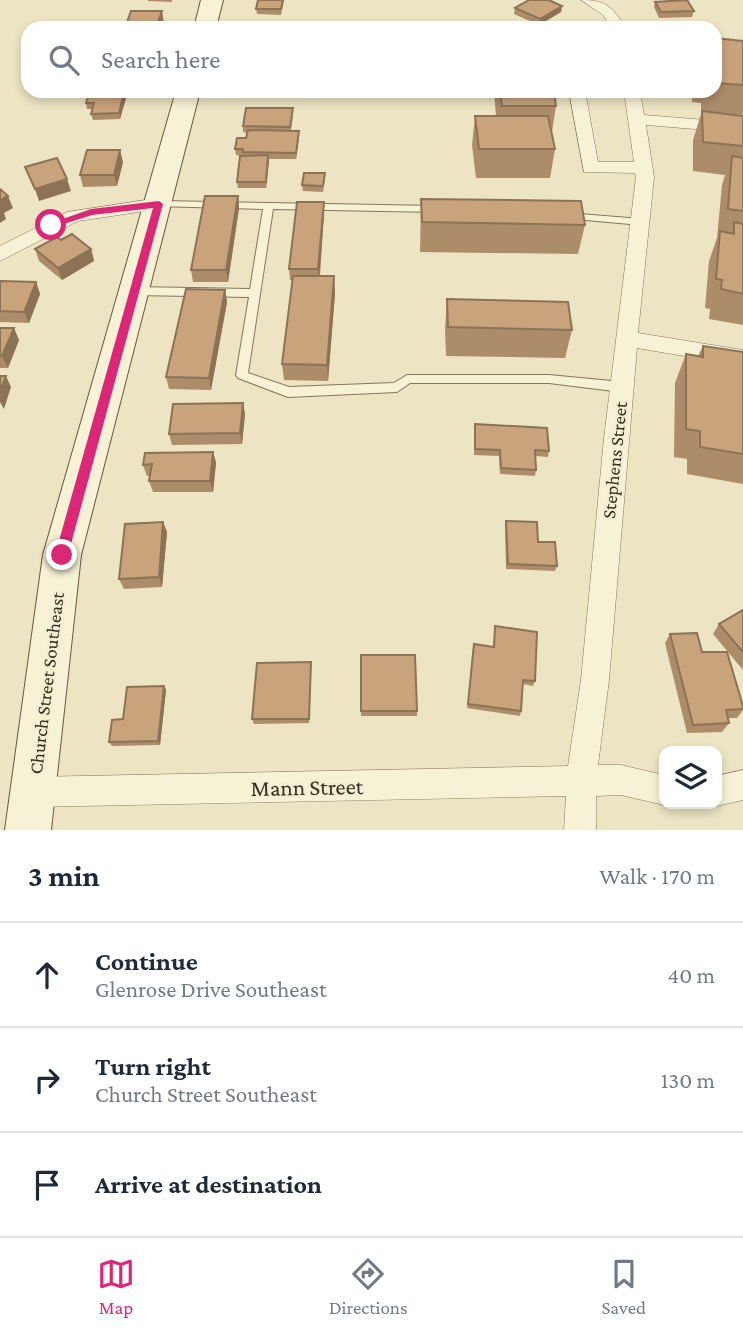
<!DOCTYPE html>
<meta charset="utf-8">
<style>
body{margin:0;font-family:"Crimson Pro",serif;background:#f6f6f7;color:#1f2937}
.controls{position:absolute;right:21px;bottom:21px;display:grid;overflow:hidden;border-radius:14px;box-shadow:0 4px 10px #0003}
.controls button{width:63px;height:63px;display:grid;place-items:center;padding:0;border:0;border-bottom:2px solid #e0e1e3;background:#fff;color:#1f2937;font:35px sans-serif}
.stop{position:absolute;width:21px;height:21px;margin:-16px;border:5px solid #db2777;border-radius:50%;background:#fff}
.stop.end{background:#db2777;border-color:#fff;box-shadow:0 2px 7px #0008}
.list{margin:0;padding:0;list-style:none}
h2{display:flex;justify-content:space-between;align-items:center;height:91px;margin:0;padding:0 28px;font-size:30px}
h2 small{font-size:23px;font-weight:400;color:#747a83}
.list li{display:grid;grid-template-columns:46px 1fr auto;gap:21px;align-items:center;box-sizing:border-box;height:105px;padding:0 28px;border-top:2px solid #e0e1e3}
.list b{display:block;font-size:26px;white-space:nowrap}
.list p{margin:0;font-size:23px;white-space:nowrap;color:#747a83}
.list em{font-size:23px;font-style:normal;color:#747a83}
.icon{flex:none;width:38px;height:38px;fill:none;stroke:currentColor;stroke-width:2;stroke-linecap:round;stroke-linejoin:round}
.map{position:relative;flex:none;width:743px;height:830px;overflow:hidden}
.search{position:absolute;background:#fff;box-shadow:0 4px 10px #0003;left:21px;right:21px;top:21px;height:77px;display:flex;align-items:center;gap:18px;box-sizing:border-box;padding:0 24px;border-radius:21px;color:#747a83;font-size:26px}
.sheet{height:406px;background:#fff}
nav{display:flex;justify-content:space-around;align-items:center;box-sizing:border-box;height:98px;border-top:2px solid #e0e1e3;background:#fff;font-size:19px;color:#747a83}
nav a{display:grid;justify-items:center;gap:4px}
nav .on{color:#db2777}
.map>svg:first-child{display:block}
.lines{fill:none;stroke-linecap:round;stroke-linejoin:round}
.lane-casing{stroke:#86765b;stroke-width:2}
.street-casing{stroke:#86765b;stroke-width:1}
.secondary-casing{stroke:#68573e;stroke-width:2}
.lane{fill:#f7f1d6;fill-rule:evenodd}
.street{fill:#f7f1d6;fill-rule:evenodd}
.secondary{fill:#f7f1d6;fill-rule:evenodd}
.wall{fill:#ad8c6a}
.shaded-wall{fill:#8d7256}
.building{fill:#c9a37b;stroke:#8d7256;stroke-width:2}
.route{fill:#db2777}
.labels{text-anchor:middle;stroke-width:5;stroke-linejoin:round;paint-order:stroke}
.street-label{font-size:19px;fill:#372d1e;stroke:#f4eed3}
.near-street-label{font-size:23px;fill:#372d1e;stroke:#f4eed3}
</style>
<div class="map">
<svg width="743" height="830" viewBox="0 0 743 830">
<rect width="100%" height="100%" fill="#ece4c3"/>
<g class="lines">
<g class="lane-casing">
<g id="lane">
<polygon points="159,201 438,206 443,209 438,212 273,209 248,373 289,387 394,383 407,375 549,375 622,382 628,387 622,392 549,383 410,383 397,392 288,397 238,378 236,375 249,297 134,295 129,291 134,287 250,289 263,209 155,206 154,204"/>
<polygon points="568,213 641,219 646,222 641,225 564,218 563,216"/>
</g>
</g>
<g class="street-casing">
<g id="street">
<path d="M 581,0 C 607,0 612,7 626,28 L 612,28 L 603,15 Z"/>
<polygon points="569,91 585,91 598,162 634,162 624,91 640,91 644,115 743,123 743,133 646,125 654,177 638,333 743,350 743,366 637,348 609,680 598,765 621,765 664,775 664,804 667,804 664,805 621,795 596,796 596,830 564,830 566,796 33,807 22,803 18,792 22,781 33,777 568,766 581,680 604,438 636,177 635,173 584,172"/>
<polygon points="159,198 166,200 168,204 166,208 78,221 0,261 0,246 67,212"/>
<polygon points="743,770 743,800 717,806 711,804 717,804 717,776"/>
</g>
</g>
<g class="secondary-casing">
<g id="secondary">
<polygon points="201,0 223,0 216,28 194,28"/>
<polygon points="176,91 200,91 81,555 51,830 5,830 43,555"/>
</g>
</g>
<use href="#lane" class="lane"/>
<use href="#street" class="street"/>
<use href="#secondary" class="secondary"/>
</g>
<g class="wall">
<polygon points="148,0 172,0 172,2 148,1"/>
<polygon points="258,0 284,0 281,15 257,14 256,9"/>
<polygon points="655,2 694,11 692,17 659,18 654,7"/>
<polygon points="515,8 561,12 539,25 514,14"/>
<polygon points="715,38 743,41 743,113 742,115 701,111 701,103 692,102 692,91 715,91"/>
<polygon points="250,91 292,91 292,96 251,96"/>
<polygon points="494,91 554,91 556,106 552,132 555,149 550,178 476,178 472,145 475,116 496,116"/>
<polygon points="124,92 126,98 120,119 93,120 91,114 93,109 87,109 86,103"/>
<polygon points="702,111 743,116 743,325 709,319 710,309 705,308 709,261 717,238 722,185 725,175 693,171 693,140"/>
<polygon points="293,114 291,131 299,131 299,137 296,159 269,159 266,188 238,188 237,182 243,156 236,155 235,149 246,138 247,133 243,132 243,126"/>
<polygon points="123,162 117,186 83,187 80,175"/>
<polygon points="325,179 323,192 303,191 302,185"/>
<polygon points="238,196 239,208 228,282 193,282 191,270"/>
<polygon points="421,199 585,225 578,254 420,252"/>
<polygon points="324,214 320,276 334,276 335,293 328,381 284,380 282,364 292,280 290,280 289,269"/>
<polygon points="61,240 91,249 94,261 62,280 39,261 35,249"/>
<polygon points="0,281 36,282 40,294 29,323 0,322"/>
<polygon points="225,290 227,302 211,390 169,389 166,377"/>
<polygon points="447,299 572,330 565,358 446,356 445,328"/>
<polygon points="0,328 19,340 8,368 0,368"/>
<polygon points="703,346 743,352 743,484 687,474 687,459 674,457 675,383 686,354 698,356"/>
<polygon points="243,403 245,414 242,444 172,445 169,434"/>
<polygon points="475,424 549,451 548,457 535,456 536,470 535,476 500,474 499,456 474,455"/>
<polygon points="213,452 216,463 213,492 153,492 149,481 150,476 147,476 143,465"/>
<polygon points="506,521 538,542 557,566 555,571 506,569 505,526"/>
<polygon points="163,522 167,532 162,587 124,589 119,579"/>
<polygon points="743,610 743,670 713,634 719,624"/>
<polygon points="495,626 535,681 533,686 523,684 521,711 520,716 467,708 473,649 493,647"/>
<polygon points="670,634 702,652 743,706 743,710 737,718 728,718 729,723 722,732 687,733 665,643"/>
<polygon points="361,655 417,711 417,716 361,716"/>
<polygon points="311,667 309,723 254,724 252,719"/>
<polygon points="164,686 166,690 160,745 112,746 109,742 123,719"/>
</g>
<g class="shaded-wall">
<polygon points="562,6 561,12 539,25 540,19"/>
<polygon points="162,11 164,23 162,28 156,28"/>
<polygon points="124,92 126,98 120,119 119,113"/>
<polygon points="299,131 299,137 296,159 296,153"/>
<polygon points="120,150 123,162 117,186 114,175"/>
<polygon points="268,155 269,161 266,188 266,182"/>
<polygon points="67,179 71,191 39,201 35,189"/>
<polygon points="8,196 13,208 4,213 6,219 0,223 0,200"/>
<polygon points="238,196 239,208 228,282 226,270"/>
<polygon points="324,202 324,214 319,281 318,269"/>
<polygon points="91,249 94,261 62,280 58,268"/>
<polygon points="334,276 335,293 328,381 327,365"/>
<polygon points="36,282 40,294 29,323 24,312"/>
<polygon points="225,290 227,302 211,390 209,378"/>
<polygon points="14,328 19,340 8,368 2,356"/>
<polygon points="6,376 11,387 4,409 0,402 0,391"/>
<polygon points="243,403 245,414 242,444 240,433"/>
<polygon points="213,452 216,463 213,492 210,481"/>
<polygon points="163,522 167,532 162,587 159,577"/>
<polygon points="164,686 166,690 160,745 158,741"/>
</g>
<g class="building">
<polygon points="258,0 283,0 281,9 256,9"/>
<polygon points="529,0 549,0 562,6 540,19 515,8"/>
<polygon points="687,0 694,11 661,12 655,2"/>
<polygon points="131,11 162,11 156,28 125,28"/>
<polygon points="259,25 283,26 283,28 259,28"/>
<polygon points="464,26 540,27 540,28 465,28"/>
<polygon points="715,38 743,41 743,85 715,83"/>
<polygon points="500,91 554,91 556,106 502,106"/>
<polygon points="124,92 119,113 91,114 94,103 86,103 89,93"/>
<polygon points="246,108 293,108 290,127 243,126"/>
<polygon points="702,111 743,116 743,146 703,142"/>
<polygon points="475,116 548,116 555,149 479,149"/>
<polygon points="248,130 299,131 296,153 243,152 243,149 235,149 237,138 246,138"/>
<polygon points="87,150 120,150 114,175 80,175"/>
<polygon points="268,155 266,182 237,182 240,156"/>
<polygon points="732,156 743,158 743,211 728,209"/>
<polygon points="57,158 67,179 35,189 25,167"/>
<polygon points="304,173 325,173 323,186 302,185"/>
<polygon points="0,189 8,196 0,200"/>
<polygon points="205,196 238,196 226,270 191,270"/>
<polygon points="421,199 581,201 585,225 422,222"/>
<polygon points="297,202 324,202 318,269 289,269"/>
<polygon points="734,222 743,224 743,294 721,289 722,280 716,279 720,231 734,234"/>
<polygon points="72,234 91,249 58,268 35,249 57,237 61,240"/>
<polygon points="293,276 334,276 327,365 282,364"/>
<polygon points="0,281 36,282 24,312 0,311"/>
<polygon points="186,289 225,290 209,378 166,377"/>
<polygon points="447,299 568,302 572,330 448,327"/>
<polygon points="0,328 14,328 2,356 0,356"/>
<polygon points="703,346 743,352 743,454 700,447 700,431 686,429 686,354 703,357"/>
<polygon points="0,376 6,376 0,391"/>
<polygon points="243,403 240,433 169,434 173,404"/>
<polygon points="475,424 547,428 549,451 535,450 536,470 501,468 500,450 475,449"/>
<polygon points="213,452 210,481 149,481 152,464 143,465 145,453"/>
<polygon points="506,521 537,522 538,542 555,542 557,566 508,564"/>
<polygon points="163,522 159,577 119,579 125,524"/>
<polygon points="743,610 743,652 719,624"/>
<polygon points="495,626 537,632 535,681 523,680 521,711 468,704 474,644 494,647"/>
<polygon points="697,633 702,652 727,652 743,706 743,709 726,710 729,723 693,725 670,634"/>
<polygon points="361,655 415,655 417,711 361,711"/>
<polygon points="311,662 309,719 252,719 257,663"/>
<polygon points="164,686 158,741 109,742 112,720 123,719 127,687"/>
</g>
<polygon class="route" points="159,201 163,204 68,555 62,560 55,555 153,208 92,215 51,228 46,225 91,209"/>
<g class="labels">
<g class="street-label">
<text transform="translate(614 460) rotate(-84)" y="7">Stephens Street</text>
<text transform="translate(46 683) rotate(-83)" y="7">Church Street Southeast</text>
</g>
<g class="near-street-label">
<text transform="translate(307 787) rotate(-1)" y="8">Mann Street</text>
</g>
</g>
</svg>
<div class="controls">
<button><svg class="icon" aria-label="layers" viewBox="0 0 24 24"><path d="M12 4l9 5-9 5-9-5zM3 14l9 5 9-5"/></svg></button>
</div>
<div class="stop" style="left:51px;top:225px"></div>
<div class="stop end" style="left:62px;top:555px"></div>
<div class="search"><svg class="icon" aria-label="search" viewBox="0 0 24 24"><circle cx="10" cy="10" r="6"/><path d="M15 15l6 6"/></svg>Search here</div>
</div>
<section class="sheet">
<h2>3 min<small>Walk · 170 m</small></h2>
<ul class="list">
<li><svg class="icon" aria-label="ahead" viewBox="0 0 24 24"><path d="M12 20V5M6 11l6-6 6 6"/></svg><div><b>Continue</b><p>Glenrose Drive Southeast</p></div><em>40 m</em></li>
<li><svg class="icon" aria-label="right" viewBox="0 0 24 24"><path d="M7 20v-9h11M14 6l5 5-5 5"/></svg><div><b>Turn right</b><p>Church Street Southeast</p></div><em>130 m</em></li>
<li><svg class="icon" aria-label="arrive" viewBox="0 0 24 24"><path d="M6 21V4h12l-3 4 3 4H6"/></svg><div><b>Arrive at destination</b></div></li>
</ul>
</section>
<nav>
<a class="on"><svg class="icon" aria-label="map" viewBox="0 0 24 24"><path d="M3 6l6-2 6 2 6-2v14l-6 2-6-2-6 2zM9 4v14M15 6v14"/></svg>Map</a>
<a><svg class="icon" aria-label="directions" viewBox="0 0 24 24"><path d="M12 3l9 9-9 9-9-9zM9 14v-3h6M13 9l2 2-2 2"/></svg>Directions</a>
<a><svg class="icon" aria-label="saved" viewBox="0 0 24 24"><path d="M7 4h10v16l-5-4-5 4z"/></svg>Saved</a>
</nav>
